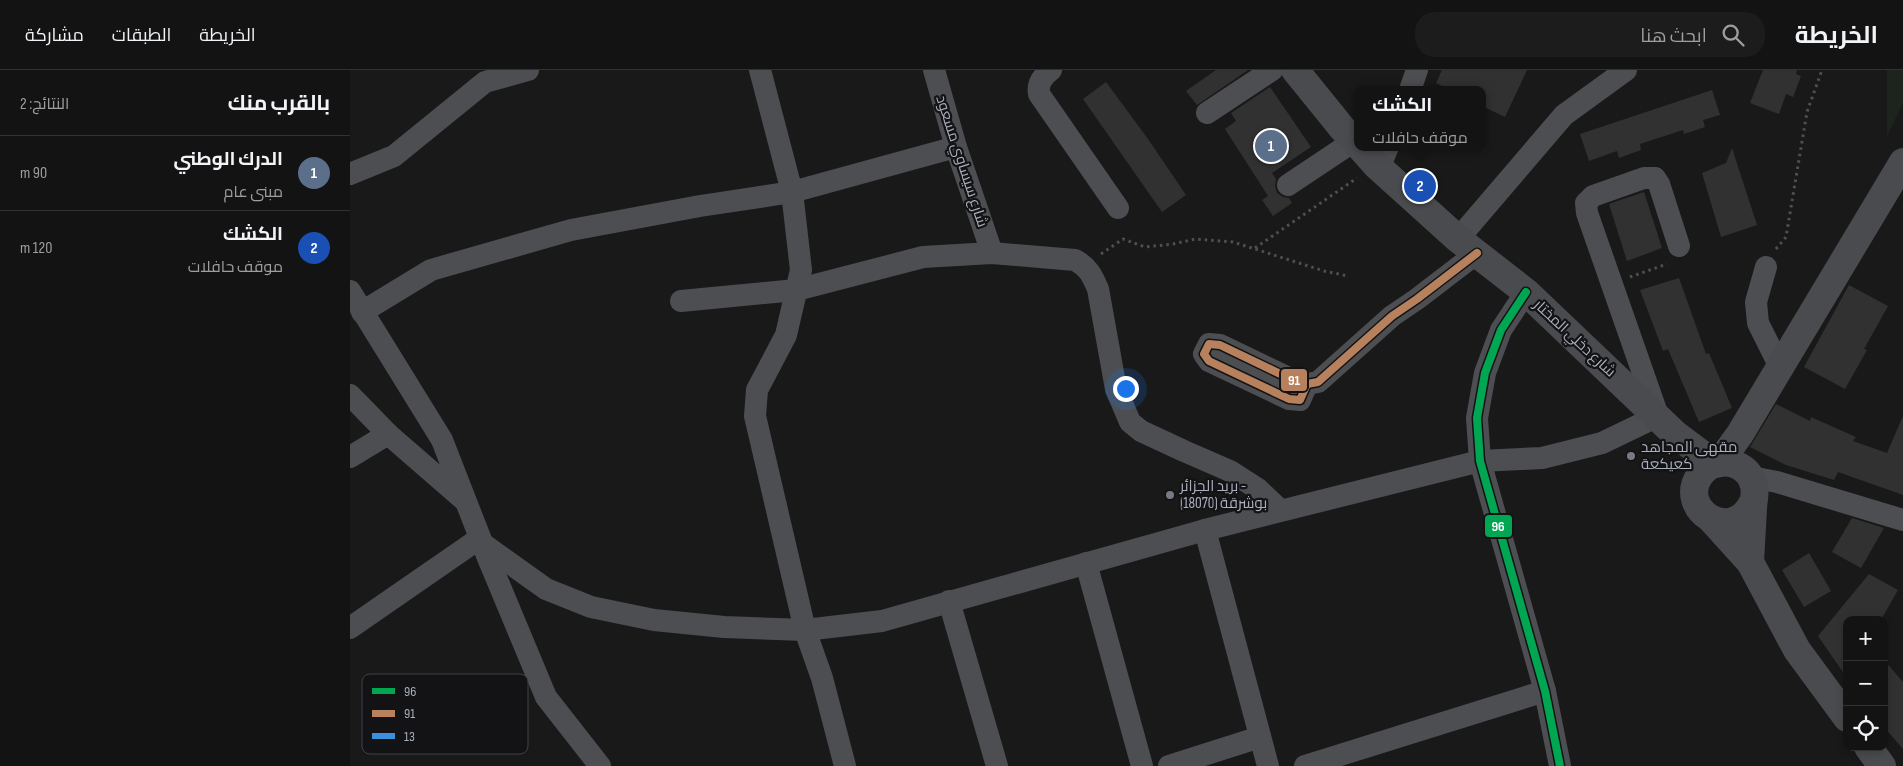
<!DOCTYPE html>
<html lang="ar">
<meta charset="utf-8">
<style>
body{margin:0;font-family:"Sofia Sans Condensed",Cairo,sans-serif;background:#1c1c1c;color:#f1f3f6;direction:rtl}
.controls{position:absolute;right:15px;bottom:15px;display:grid;overflow:hidden;border-radius:10px;box-shadow:0 2px 8px #0003}
.controls button{width:45px;height:45px;display:grid;place-items:center;padding:0;border:0;border-bottom:1px solid #323233;background:#131313;color:#f1f3f6;font:25px sans-serif}
.you{position:absolute;left:775px;top:318px;width:18px;height:18px;margin:-12px;border:4px solid #fff;border-radius:50%;background:#1a73e8;box-shadow:0 0 0 8px #1a73e833}
.badge{display:grid;place-items:center;width:32px;height:32px;border-radius:50%;background:#b45309;color:#fff;font-size:16px;font-weight:700}
.pin{position:absolute;translate:-50% -50%;border:2px solid #fff;box-shadow:0 1px 5px #0006}
.popup{position:absolute;left:1004px;top:16px;width:132px;height:65px;box-sizing:border-box;display:grid;place-content:center;border-radius:10px;background:#131313;filter:drop-shadow(0 1px 4px #0005);font-size:16px;white-space:nowrap;color:#9d9ea0}
.popup b{font-size:19px;color:#f1f3f6}
.popup::after{content:'';position:absolute;left:50%;top:100%;margin-left:-10px;border:10px solid transparent;border-top-color:#131313}
.list{margin:0;padding:0;list-style:none}
h2{display:flex;justify-content:space-between;align-items:center;height:65px;margin:0;padding:0 20px;font-size:21px}
h2 small{font-size:16px;font-weight:400;color:#9d9ea0}
.list li{display:grid;grid-template-columns:32px 1fr auto;gap:15px;align-items:center;box-sizing:border-box;height:75px;padding:0 20px;border-top:1px solid #323233}
.list b{display:block;font-size:19px;white-space:nowrap}
.list p{margin:0;font-size:16px;white-space:nowrap;color:#9d9ea0}
.list em{font-size:16px;font-style:normal;color:#9d9ea0}
.icon{flex:none;width:28px;height:28px;fill:none;stroke:currentColor;stroke-width:2;stroke-linecap:round;stroke-linejoin:round}
.map{position:relative;flex:none;width:1553px;height:696px;overflow:hidden;direction:ltr}
header{display:flex;align-items:center;gap:30px;box-sizing:border-box;height:70px;padding:0 25px;background:#131313;border-bottom:1px solid #323233}
header strong{font-size:24px}
nav{display:flex;gap:28px;margin-inline-start:auto;font-size:18px}
.search{width:350px;height:45px;background:#1c1c1c;display:flex;align-items:center;gap:12px;box-sizing:border-box;padding:0 18px;border-radius:20px;color:#9d9ea0;font-size:19px}
main{display:flex}
aside{flex:1;background:#131313}
.map>svg:first-child{display:block}
.green{fill:#1c241d}
.building{fill:#313131}
.lines{fill:none;stroke-linecap:round;stroke-linejoin:round}
.path{stroke:#4f5054;stroke-width:3;stroke-dasharray:2.5 4;stroke-linecap:butt}
.minor{stroke:#4d4e52;stroke-width:22}
.major{stroke:#4a4b4e;stroke-width:28}
.bus-1-casing{stroke:#131315;stroke-width:11}
.bus-2-casing{stroke:#131315;stroke-width:11}
.bus-1{stroke:#00a651;stroke-width:8}
.bus-2{stroke:#b6815c;stroke-width:8}
.poi-dot{fill:#777a82;stroke:#131315;stroke-width:2}
.labels{text-anchor:middle;stroke-width:4.5;stroke-linejoin:round;paint-order:stroke}
.street-label{font-size:15px;fill:#a9afbb;stroke:#131315}
.poi-label{font-size:15px;fill:#a9afbb;stroke:#131315;text-anchor:start}
.key{fill:#131315;stroke:#404247;stroke-width:1}
.key-label{font-size:14px;fill:#a9afbb}
.line-badge{stroke:#131315;stroke-width:2}
.badge-label{font-size:14px;text-anchor:middle;font-weight:bold;fill:#fff}
</style>
<header>
<strong>الخريطة</strong>
<div class="search"><svg class="icon" aria-label="search" viewBox="0 0 24 24"><circle cx="10" cy="10" r="6"/><path d="M15 15l6 6"/></svg>ابحث هنا</div>
<nav><a>الخريطة</a><a>الطبقات</a><a>مشاركة</a></nav>
</header>
<main>
<div class="map">
<svg width="1553" height="696" viewBox="0 0 1553 696">
<rect width="100%" height="100%" fill="#191919"/>
<polygon class="green" points="1537,0 1553,0 1553,33 1537,66"/>
<g class="building">
<polygon points="866,0 898,0 847,35 836,21"/>
<polygon points="1092,0 1177,0 1155,47 1132,36 1132,20 1100,20 1086,13"/>
<polygon points="1413,0 1447,0 1446,4 1451,6 1443,27 1436,24 1429,44 1400,33"/>
<polygon points="756,12 798,69 836,125 812,142 733,29"/>
<polygon points="920,17 961,77 922,103 926,109 925,116 927,123 933,127 939,128 942,133 923,146 912,130 918,126 875,59 886,51 881,43"/>
<polygon points="1362,20 1370,45 1353,50 1355,57 1334,64 1333,60 1290,74 1291,80 1269,88 1267,81 1239,91 1230,64"/>
<polygon points="1382,78 1407,155 1371,167 1352,103 1376,93"/>
<polygon points="1294,122 1312,178 1277,191 1259,134"/>
<polygon points="1329,208 1356,284 1359,283 1382,338 1349,352 1318,279 1313,281 1290,220"/>
<polygon points="1499,215 1538,236 1514,279 1517,280 1495,319 1454,297"/>
<polygon points="1426,334 1460,351 1461,347 1506,367 1503,371 1537,383 1553,346 1553,425 1488,402 1484,410 1436,395 1400,377"/>
<polygon points="1502,448 1534,458 1511,498 1482,482"/>
<polygon points="1459,483 1481,521 1454,537 1432,500"/>
<polygon points="1519,504 1548,520 1531,550 1497,550 1497,608 1468,566"/>
<polygon points="1534,590 1553,612 1553,679 1534,657"/>
</g>
<g class="lines">
<g class="path">
<polyline points="905,178 1007,108"/>
<polyline points="1426,179 1436,167 1457,42 1472,0"/>
<polyline points="751,184 773,169 795,177 823,174 845,169 883,172 974,201 998,206"/>
<polyline points="1280,207 1317,194"/>
</g>
<g class="minor">
<polyline points="410,0 442,122 606,77"/>
<polyline points="584,0 606,77 642,183"/>
<path d="M 701,0 C 693,6 687,14 689,24 L 768,138"/>
<polyline points="1060,20 1067,0"/>
<polyline points="857,43 922,0"/>
<polyline points="1029,98 1038,77"/>
<polyline points="0,104 44,86 135,12 178,0"/>
<polyline points="938,115 1004,71"/>
<polyline points="1108,169 1214,45 1276,0"/>
<polyline points="1416,197 1406,232 1408,253 1430,297"/>
<polyline points="0,221 92,370 138,488 196,627 250,696"/>
<polyline points="1176,222 1151,260 1135,303 1127,348 1130,391 1195,621 1210,696"/>
<path d="M 331,231 L 446,220 L 573,187 L 642,183 L 725,190 C 738,197 742,205 748,219 L 766,319 L 780,352 L 791,361 L 834,381 L 880,401 L 908,419 L 930,440"/>
<polyline points="12,242 81,200 221,160 350,136 442,122 451,200 436,265 407,320 405,346 455,560 472,608 495,696"/>
<polyline points="957,314 950,330 939,329 859,291 854,284 859,274 870,275 947,312 957,314 968,312 1042,246 1067,229 1127,183"/>
<polyline points="0,325 38,364 114,430"/>
<polyline points="0,387 38,364"/>
<polyline points="1401,407 1427,412 1553,450"/>
<polyline points="855,460 918,696"/>
<polyline points="133,474 196,519 241,537 304,550 374,557 455,560 532,551 855,460 1130,391 1192,388 1252,373 1308,346 1237,143 1236,133 1243,126 1294,108 1305,108 1309,114 1329,176"/>
<polyline points="736,493 792,696"/>
<polyline points="599,531 647,696"/>
<polyline points="0,558 130,468"/>
<polyline points="819,696 910,667"/>
<polyline points="955,696 1195,621"/>
</g>
<g class="major">
<polyline points="945,0 992,58 1008,75"/>
<polyline points="1010,77 1026,95 1108,169 1176,222 1325,364 1365,394"/>
<polyline points="1369,393 1390,364 1553,92"/>
<polyline points="1361,449 1400,492 1447,580 1497,648"/>
<path d="M 1400,492 C 1401,474 1402,456 1403,439 C 1403,431 1406,423 1404,416 C 1400,398 1382,389 1366,394 C 1359,395 1354,400 1350,405 C 1326,439 1382,476 1403,432"/>
<polyline points="1518,677 1532,696"/>
</g>
<g class="bus-1-casing">
<polyline id="bus-1" points="1176,222 1151,260 1135,303 1127,348 1130,391 1195,621 1210,696"/>
</g>
<g class="bus-2-casing">
<polyline id="bus-2" points="957,314 950,330 939,329 859,291 854,284 859,274 870,275 947,312 957,314 968,312 1042,246 1067,229 1127,183"/>
</g>
<use href="#bus-1" class="bus-1"/>
<use href="#bus-2" class="bus-2"/>
</g>
<g class="poi-dot">
<circle cx="1281" cy="386" r="5"/>
<circle cx="820" cy="425" r="5"/>
</g>
<g class="labels">
<g class="street-label">
<text transform="translate(612 91) rotate(72)" y="5">شارع سيساوي مسعود</text>
<text transform="translate(1225 268) rotate(43)" y="5">شارع دخلي المختار</text>
</g>
<g class="poi-label">
<text x="1291" y="382">مقهى المجاهد<tspan x="1291" dy="17">كعيكعة</tspan></text>
<text x="830" y="421">بريد الجزائر -<tspan x="830" dy="17">بوشرقة (18070)</tspan></text>
</g>
</g>
<rect x="12" y="604" width="166" height="80" rx="8" class="key"/>
<rect x="22" y="618" width="23" height="6" fill="#00a651"/>
<rect x="22" y="640" width="23" height="7" fill="#b6815c"/>
<rect x="22" y="663" width="23" height="6" fill="#3a90db"/>
<g class="key-label">
<text x="54" y="626">96</text>
<text x="54" y="648">91</text>
<text x="54" y="671">13</text>
</g>
<g class="line-badge">
<rect x="930" y="298" width="28" height="24" rx="5" fill="#b6815c"/>
<rect x="1134" y="444" width="29" height="24" rx="5" fill="#00a651"/>
</g>
<g class="badge-label">
<text x="944" y="315">91</text>
<text x="1148" y="461">96</text>
</g>
</svg>
<div class="controls">
<button>+</button>
<button>−</button>
<button><svg class="icon" aria-label="locate" viewBox="0 0 24 24"><circle cx="12" cy="12" r="6"/><path d="M12 2v4M12 18v4M2 12h4M18 12h4"/></svg></button>
</div>
<div class="you"></div>
<div class="pin badge" style="left:921px;top:76px;background:#5c6f8a">1</div>
<div class="pin badge" style="left:1070px;top:116px;background:#1a4fb4">2</div>
<div class="popup"><b>الكشك</b>موقف حافلات</div>
</div>
<aside>
<h2>بالقرب منك<small>النتائج: 2</small></h2>
<ul class="list">
<li><span class="badge" style="background:#5c6f8a">1</span><div><b>الدرك الوطني</b><p>مبنى عام</p></div><em>90 m</em></li>
<li><span class="badge" style="background:#1a4fb4">2</span><div><b>الكشك</b><p>موقف حافلات</p></div><em>120 m</em></li>
</ul>
</aside>
</main>
